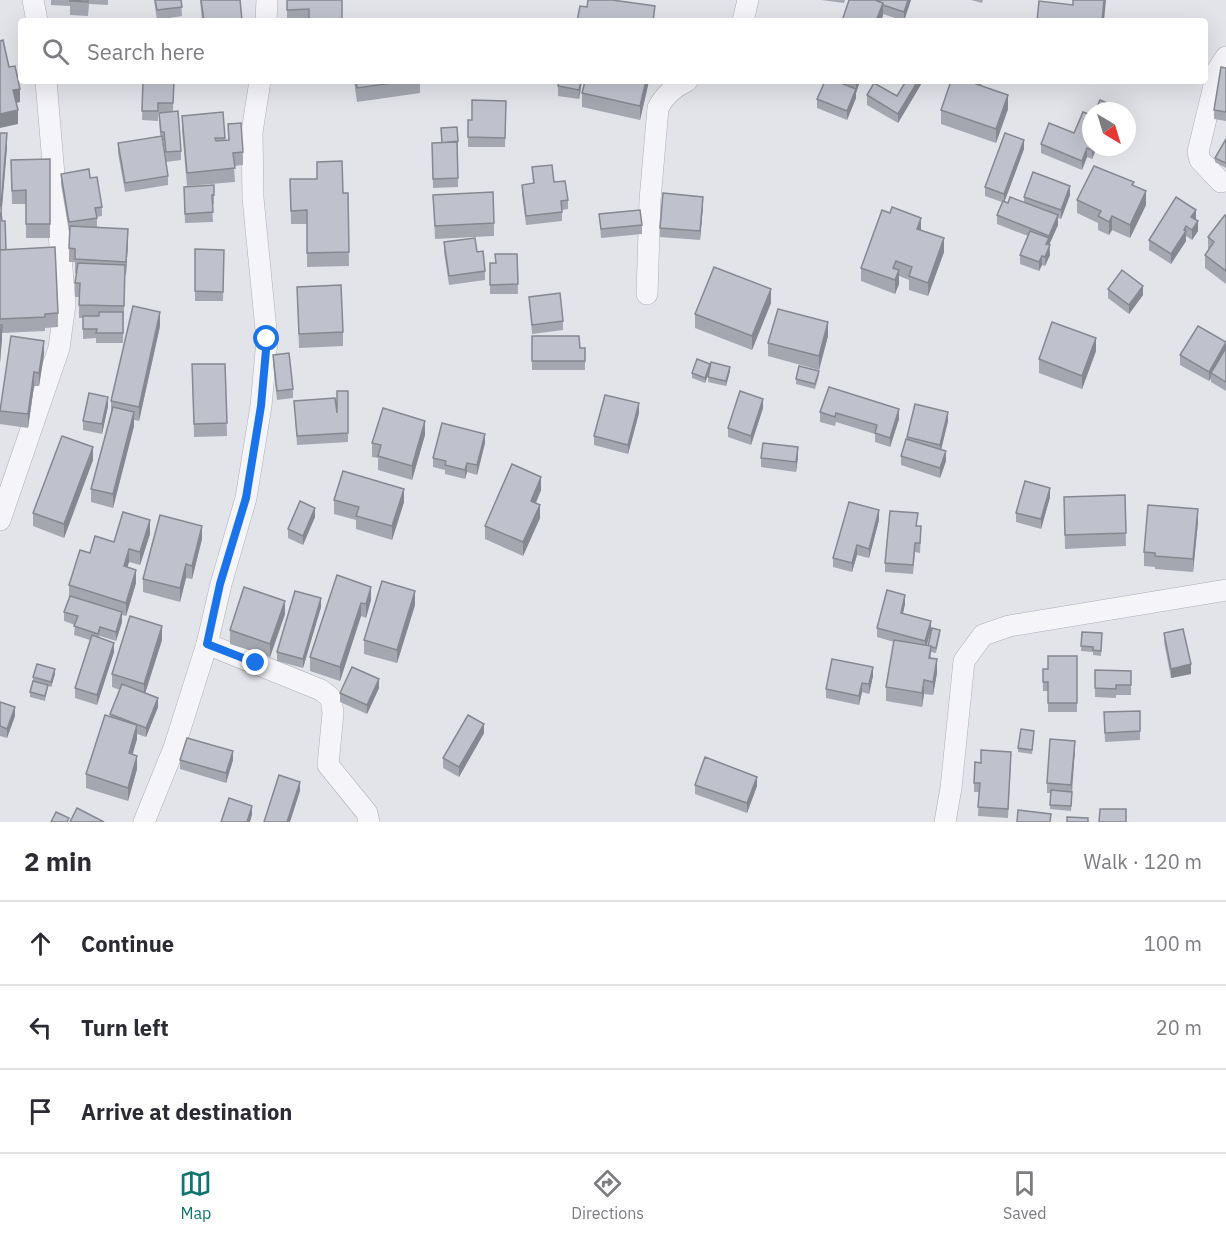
<!DOCTYPE html>
<meta charset="utf-8">
<style>
body{margin:0;font-family:"IBM Plex Sans",sans-serif;background:#f7f7f7;color:#2b2b33}
.compass{position:absolute;left:1082px;top:102px;width:54px;height:54px;border-radius:50%;background:#fff;box-shadow:0 6px 24px #0002;rotate:142deg}
.stop{position:absolute;width:18px;height:18px;margin:-14px;border:4px solid #1a73e8;border-radius:50%;background:#fff}
.stop.end{background:#1a73e8;border-color:#fff;box-shadow:0 2px 6px #0008}
.list{margin:0;padding:0;list-style:none}
h2{display:flex;justify-content:space-between;align-items:center;height:78px;margin:0;padding:0 24px;font-size:26px}
h2 small{font-size:20px;font-weight:400;color:#7c7c81}
.list li{display:grid;grid-template-columns:39px 1fr auto;gap:18px;align-items:center;box-sizing:border-box;height:84px;padding:0 24px;border-top:2px solid #e1e1e2}
.list b{display:block;font-size:22px;white-space:nowrap}
.list em{font-size:20px;font-style:normal;color:#7c7c81}
.icon{flex:none;width:33px;height:33px;fill:none;stroke:currentColor;stroke-width:2;stroke-linecap:round;stroke-linejoin:round}
.map{position:relative;flex:none;width:1226px;height:822px;overflow:hidden}
.search{position:absolute;background:#fff;box-shadow:0 6px 24px #0002;left:18px;right:18px;top:18px;height:66px;display:flex;align-items:center;gap:15px;box-sizing:border-box;padding:0 21px;border-radius:6px;color:#7c7c81;font-size:22px}
.sheet{height:330px;background:#fff}
nav{display:flex;justify-content:space-around;align-items:center;box-sizing:border-box;height:84px;border-top:2px solid #e1e1e2;background:#fff;font-size:16px;color:#7c7c81}
nav a{display:grid;justify-items:center;gap:3px}
nav .on{color:#0f766e}
.map>svg:first-child{display:block}
.lines{fill:none;stroke-linecap:round;stroke-linejoin:round}
.minor-casing{stroke:#abaeb8;stroke-width:22}
.minor{stroke:#f5f5f9;stroke-width:21}
.wall{fill:#a4a7b0}
.shaded-wall{fill:#868890}
.building{fill:#bfc2cd;stroke:#868890;stroke-width:1.5}
.route{stroke:#1a73e8;stroke-width:8}
</style>
<div class="map">
<svg width="1226" height="822" viewBox="0 0 1226 822">
<rect width="100%" height="100%" fill="#e2e4ea"/>
<g class="lines">
<g class="minor-casing">
<g id="minor">
<polyline points="33,0 37,21"/>
<polyline points="266,21 267,0"/>
<polyline points="743,21 748,0"/>
<polyline points="1221,182 1200,160 1198,152 1218,69 1226,57"/>
<path d="M 647,294 L 650,200 L 658,108 C 664,96 674,87 687,81"/>
<polyline points="0,520 59,348 65,304 46,81"/>
<polyline points="207,644 321,690 331,698 333,713 328,765 367,813 369,822"/>
<polyline points="144,822 174,748 207,644 221,584 246,498 261,406 267,340 253,198 252,132 260,81"/>
<polyline points="945,822 951,788 964,661 983,635 1009,626 1226,590"/>
</g>
</g>
<use href="#minor" class="minor"/>
</g>
<g class="wall">
<polygon points="51,0 108,0 108,5 89,4 88,16 70,15 70,6 51,5"/>
<polygon points="154,0 181,0 182,16 157,20"/>
<polygon points="200,0 240,0 242,21 202,21"/>
<polygon points="287,0 342,21 287,21"/>
<polygon points="821,0 845,0 844,3"/>
<polygon points="849,0 911,0 904,21 883,14 883,16"/>
<polygon points="971,0 983,0 982,3"/>
<polygon points="1226,68 1226,121 1214,119 1214,110"/>
<polygon points="143,81 174,81 173,111 181,151 181,160 166,162 164,141 162,141 168,176 168,185 125,192 118,153 118,143 160,136 159,113 164,112 158,112 158,121 142,120"/>
<polygon points="284,81 343,81 343,82 284,84"/>
<polygon points="354,81 420,81 420,93 357,102"/>
<polygon points="582,81 579,99 558,96 558,86"/>
<polygon points="585,81 649,81 640,120 582,107 582,93"/>
<polygon points="825,81 860,81 856,93 856,98 847,120 817,108 817,99"/>
<polygon points="906,81 923,81 898,123 867,105 867,95 897,96"/>
<polygon points="951,81 982,81 981,86 1008,109 996,143 941,124 941,110"/>
<polygon points="506,101 505,147 468,147 468,120 472,120"/>
<polygon points="223,112 225,140 228,140 228,124 243,152 243,165 234,166 235,182 187,186 182,130 182,116"/>
<polygon points="0,133 7,147 1,217 6,250 58,313 58,327 45,328 45,331 2,333 0,363"/>
<polygon points="1226,139 1226,168 1215,162 1215,158"/>
<polygon points="458,141 458,187 433,188 432,143"/>
<polygon points="1041,144 1091,147 1097,147 1092,159 1087,157 1082,170 1041,153"/>
<polygon points="1024,149 1004,202 1008,203 1024,202 1024,197 1070,195 1061,219 1058,218 1058,225 1049,245 1050,255 1045,266 1042,265 1039,271 1020,264 1020,255 1028,236 997,224 997,215 1002,202 985,196 985,187"/>
<polygon points="50,159 50,238 26,238 26,204 12,204 11,160"/>
<polygon points="532,167 554,182 568,200 568,209 562,210 562,221 526,225 522,194 522,185 533,184"/>
<polygon points="61,174 90,178 102,207 102,216 97,217 97,227 128,242 126,275 125,275 123,343 96,343 96,338 83,339 83,318 79,318 79,297 75,297 75,283 77,273 75,273 75,262 69,262 69,232 61,184"/>
<polygon points="290,179 317,179 343,193 348,193 349,266 307,267 307,224 291,224"/>
<polygon points="214,185 214,204 212,204 213,222 185,223 184,187"/>
<polygon points="1134,185 1146,205 1130,238 1112,230 1109,235 1098,230 1098,223 1077,213 1077,200"/>
<polygon points="433,195 494,223 494,236 435,239"/>
<polygon points="703,206 700,240 660,237 660,228"/>
<polygon points="599,214 642,225 642,234 601,238"/>
<polygon points="1226,216 1226,284 1205,268 1205,255 1208,251 1208,237"/>
<polygon points="1196,219 1196,220 1198,231 1192,240 1186,236 1186,241 1171,264 1149,250 1149,240"/>
<polygon points="921,230 944,252 928,296 909,290 909,280 899,276 899,284 895,294 861,281 861,268"/>
<polygon points="444,242 477,252 485,271 485,280 449,285 444,252"/>
<polygon points="195,249 224,250 223,301 195,301"/>
<polygon points="517,254 518,294 490,294 490,263 495,263"/>
<polygon points="297,287 343,332 343,346 299,348"/>
<polygon points="1108,289 1143,295 1129,314 1108,298"/>
<polygon points="529,297 563,321 563,330 532,334"/>
<polygon points="771,303 752,350 695,328 695,314"/>
<polygon points="160,326 139,421 134,420 134,426 113,508 91,502 91,489 111,413 111,401"/>
<polygon points="532,336 580,348 585,348 585,370 532,370"/>
<polygon points="828,336 819,370 768,356 768,343"/>
<polygon points="1226,342 1226,391 1211,382 1211,378 1209,381 1180,365 1180,355"/>
<polygon points="1096,351 1082,389 1039,373 1039,359"/>
<polygon points="44,354 39,386 34,386 28,428 0,424 0,411"/>
<polygon points="273,355 293,389 293,398 277,400 273,364"/>
<polygon points="697,359 710,364 710,367 711,362 730,367 730,371 726,386 708,382 709,372 705,383 692,378 692,373"/>
<polygon points="192,364 225,364 227,436 194,437"/>
<polygon points="819,375 815,389 796,384 796,379"/>
<polygon points="829,387 899,419 890,447 875,442 875,434 836,422 835,426 820,422 820,412"/>
<polygon points="348,391 348,442 297,445 294,401 337,412"/>
<polygon points="108,406 102,434 83,430 83,421"/>
<polygon points="763,408 751,445 728,437 728,428"/>
<polygon points="639,413 628,454 594,445 594,436"/>
<polygon points="948,421 941,450 946,461 940,478 901,465 901,456 907,437"/>
<polygon points="425,435 412,480 378,470 378,458 372,457 372,443"/>
<polygon points="485,443 477,475 467,472 465,479 445,474 445,470 433,467 433,458"/>
<polygon points="798,457 796,472 761,467 761,458"/>
<polygon points="93,460 64,538 33,526 33,513"/>
<polygon points="541,490 536,503 540,518 523,556 485,539 485,526"/>
<polygon points="1125,495 1126,546 1065,549 1064,497"/>
<polygon points="1050,497 1041,529 1016,522 1016,513"/>
<polygon points="334,500 404,502 392,540 356,529 356,520 334,514"/>
<polygon points="315,517 303,545 288,538 288,529"/>
<polygon points="879,520 869,558 857,555 852,572 833,567 833,558"/>
<polygon points="1198,522 1193,572 1155,569 1155,567 1144,566 1144,552"/>
<polygon points="917,526 921,535 920,553 915,552 913,574 885,572 885,563"/>
<polygon points="150,534 140,565 129,562 127,567 136,583 126,616 122,615 122,622 116,641 100,636 99,638 114,652 97,705 75,698 75,688 90,640 74,635 75,625 64,621 64,612 69,598 69,585 90,553 114,542"/>
<polygon points="202,539 192,579 186,578 180,602 143,592 143,579"/>
<polygon points="337,575 371,600 366,618 361,616 340,681 310,671 310,657"/>
<polygon points="905,604 903,613 931,630 927,645 928,646 940,634 936,653 931,652 931,658 937,673 933,695 924,694 922,707 886,701 886,687 894,642 877,637 877,628"/>
<polygon points="415,605 397,663 364,654 364,640"/>
<polygon points="321,607 303,668 277,661 277,652"/>
<polygon points="285,614 270,657 230,644 230,630"/>
<polygon points="1082,632 1102,633 1101,656 1093,655 1093,652 1081,651"/>
<polygon points="1164,633 1191,674 1171,678 1164,642"/>
<polygon points="162,640 145,693 158,707 146,737 137,734 137,739 132,754 137,769 128,801 86,788 86,774 110,717 110,714 120,690 112,687 112,674"/>
<polygon points="1077,656 1077,712 1048,712 1048,691 1043,691 1043,682 1048,669"/>
<polygon points="1095,670 1131,671 1131,695 1116,695 1116,698 1095,697"/>
<polygon points="55,674 51,687 48,686 45,701 30,697 30,692 33,681 33,677"/>
<polygon points="873,676 869,694 862,692 859,705 826,698 826,689"/>
<polygon points="379,688 367,714 340,702 340,693"/>
<polygon points="0,702 15,716 7,738 0,736"/>
<polygon points="1140,711 1140,740 1105,742 1104,712"/>
<polygon points="484,733 459,777 443,768 443,758"/>
<polygon points="1034,736 1032,754 1018,752 1018,748"/>
<polygon points="1075,750 1071,811 1050,809 1051,793 1047,793 1047,783"/>
<polygon points="180,760 233,760 226,783 180,769"/>
<polygon points="1011,761 1008,818 978,816 979,792 974,792 974,783 981,763"/>
<polygon points="695,785 757,786 747,813 695,794"/>
</g>
<g class="shaded-wall">
<polygon points="908,0 911,0 904,21 904,12"/>
<polygon points="1104,0 1106,0 1104,21 1102,21"/>
<polygon points="883,3 883,16 881,21 876,21"/>
<polygon points="581,81 582,81 579,99 579,90"/>
<polygon points="646,81 649,81 640,120 640,106"/>
<polygon points="856,81 860,81 856,93"/>
<polygon points="918,81 923,81 898,123 898,114"/>
<polygon points="977,81 982,81 976,98 976,84"/>
<polygon points="20,89 20,102 13,104 13,90"/>
<polygon points="856,89 856,98 847,120 847,111"/>
<polygon points="1008,95 1008,109 996,143 996,129"/>
<polygon points="18,110 18,124 0,128 0,114"/>
<polygon points="7,133 7,147 1,220 1,206"/>
<polygon points="1024,140 1024,149 1004,203 1004,194"/>
<polygon points="1093,147 1097,147 1092,159 1092,150"/>
<polygon points="1087,148 1087,157 1082,170 1082,161"/>
<polygon points="1070,186 1070,195 1061,219 1061,210"/>
<polygon points="1146,191 1146,205 1130,238 1130,225"/>
<polygon points="703,197 703,206 700,240 700,231"/>
<polygon points="1196,210 1196,219 1191,227 1191,217"/>
<polygon points="1058,215 1058,225 1049,245 1049,236"/>
<polygon points="1112,216 1112,230 1109,235 1109,222"/>
<polygon points="921,218 921,231 917,229"/>
<polygon points="1198,221 1198,231 1192,240 1192,230"/>
<polygon points="1186,226 1186,241 1171,264 1171,254"/>
<polygon points="128,229 128,242 126,275 126,262"/>
<polygon points="944,238 944,252 928,296 928,283"/>
<polygon points="1049,238 1050,255 1045,266 1046,244"/>
<polygon points="1042,256 1042,265 1039,271 1039,262"/>
<polygon points="899,270 899,284 895,294 895,280"/>
<polygon points="1143,286 1143,295 1129,314 1129,305"/>
<polygon points="771,289 771,303 752,350 752,336"/>
<polygon points="160,312 160,326 139,421 139,407"/>
<polygon points="828,322 828,336 819,370 819,356"/>
<polygon points="2,325 2,339 0,363 0,349"/>
<polygon points="1096,338 1096,351 1082,389 1082,376"/>
<polygon points="44,341 44,354 39,386 39,373"/>
<polygon points="1226,343 1226,352 1211,373 1211,378 1209,381 1209,372"/>
<polygon points="710,364 710,369 705,383 705,378"/>
<polygon points="730,367 730,371 726,386 726,381"/>
<polygon points="34,372 34,386 28,428 28,414"/>
<polygon points="108,397 108,406 102,434 102,424"/>
<polygon points="763,399 763,408 751,445 751,436"/>
<polygon points="639,403 639,413 628,454 628,445"/>
<polygon points="899,409 899,419 890,447 890,438"/>
<polygon points="134,412 134,426 113,508 113,494"/>
<polygon points="948,412 948,421 940,454 940,445"/>
<polygon points="425,421 425,435 412,480 412,466"/>
<polygon points="485,434 485,443 477,475 477,465"/>
<polygon points="93,447 93,460 64,538 64,524"/>
<polygon points="798,447 798,457 796,472 796,462"/>
<polygon points="946,451 946,461 940,478 940,468"/>
<polygon points="467,463 467,472 465,479 465,470"/>
<polygon points="541,477 541,490 531,514 531,501"/>
<polygon points="1050,488 1050,497 1041,529 1041,519"/>
<polygon points="404,489 404,502 392,540 392,526"/>
<polygon points="540,505 540,518 523,556 523,542"/>
<polygon points="315,508 315,517 303,545 303,536"/>
<polygon points="1198,509 1198,522 1193,572 1193,559"/>
<polygon points="879,510 879,520 869,558 869,549"/>
<polygon points="150,520 150,534 140,565 140,552"/>
<polygon points="202,526 202,539 192,579 192,566"/>
<polygon points="857,545 857,555 852,572 852,563"/>
<polygon points="129,549 129,562 124,580 124,566"/>
<polygon points="186,564 186,578 180,602 180,588"/>
<polygon points="136,570 136,583 126,616 126,603"/>
<polygon points="371,587 371,600 366,618 366,604"/>
<polygon points="415,591 415,605 397,663 397,650"/>
<polygon points="905,595 905,604 901,622 901,613"/>
<polygon points="321,598 321,607 303,668 303,659"/>
<polygon points="285,601 285,614 270,657 270,644"/>
<polygon points="361,603 361,616 340,681 340,667"/>
<polygon points="122,612 122,622 116,641 116,632"/>
<polygon points="931,621 931,630 925,650 925,641"/>
<polygon points="162,626 162,640 144,697 144,684"/>
<polygon points="114,643 114,652 97,705 97,695"/>
<polygon points="937,659 937,673 933,695 933,682"/>
<polygon points="1191,664 1191,674 1171,678 1171,669"/>
<polygon points="873,667 873,676 869,694 869,684"/>
<polygon points="55,669 55,674 51,687 51,682"/>
<polygon points="379,679 379,688 367,714 367,705"/>
<polygon points="924,680 924,694 922,707 922,693"/>
<polygon points="862,683 862,692 859,705 859,696"/>
<polygon points="158,698 158,707 146,737 146,728"/>
<polygon points="15,707 15,716 7,738 7,729"/>
<polygon points="484,724 484,733 459,777 459,767"/>
<polygon points="137,725 137,739 129,767 129,753"/>
<polygon points="1075,741 1075,750 1071,794 1071,785"/>
<polygon points="233,751 233,760 226,783 226,773"/>
<polygon points="137,756 137,769 128,801 128,788"/>
<polygon points="757,777 757,786 747,813 747,803"/>
<polygon points="300,782 300,791 290,822 287,822"/>
<polygon points="252,806 252,815 250,822 247,822"/>
</g>
<g class="building">
<polygon points="70,0 88,0 88,2 70,1"/>
<polygon points="155,0 181,0 182,7 157,10"/>
<polygon points="201,0 240,0 242,20 231,21 204,21"/>
<polygon points="287,0 342,0 342,21 309,21 309,9 287,10"/>
<polygon points="588,0 612,0 655,6 653,21 577,21 580,6 587,7"/>
<polygon points="849,0 875,0 883,3 876,21 842,21"/>
<polygon points="875,0 908,0 904,12 883,5 883,3"/>
<polygon points="1073,0 1104,0 1102,21 1037,21 1039,1 1073,5"/>
<polygon points="956,19 997,21 956,21"/>
<polygon points="3,40 9,67 15,66 20,89 13,90 18,110 0,114 0,41"/>
<polygon points="1221,67 1226,68 1226,112 1214,110"/>
<polygon points="143,81 174,81 173,103 158,103 158,111 142,111"/>
<polygon points="356,81 407,81 357,88"/>
<polygon points="559,81 581,81 579,90 558,86"/>
<polygon points="585,81 646,81 640,106 582,93"/>
<polygon points="825,81 836,81 856,89 847,111 817,99"/>
<polygon points="906,81 918,81 898,114 867,95 874,83 897,96"/>
<polygon points="951,81 977,81 976,84 1008,95 996,129 941,110"/>
<polygon points="472,100 506,101 505,138 468,137 468,120 472,120"/>
<polygon points="1100,100 1118,108 1117,111 1095,111"/>
<polygon points="178,111 181,151 166,152 164,132 161,132 159,113"/>
<polygon points="223,112 225,138 215,138 216,141 229,140 228,124 241,123 243,152 233,153 235,168 187,173 182,116"/>
<polygon points="1083,112 1091,115 1091,147 1093,147 1092,150 1087,148 1082,161 1041,144 1049,123 1074,133"/>
<polygon points="457,127 458,141 442,143 441,128"/>
<polygon points="0,133 7,133 1,206 0,206"/>
<polygon points="1005,133 1024,140 1004,194 985,187"/>
<polygon points="162,136 168,176 125,183 118,143"/>
<polygon points="1226,139 1226,163 1215,158"/>
<polygon points="457,142 458,178 433,179 432,143"/>
<polygon points="50,159 50,224 26,224 26,190 12,191 11,160"/>
<polygon points="342,161 343,193 348,193 349,252 307,253 307,210 291,211 290,179 317,179 317,162"/>
<polygon points="552,165 554,182 565,181 568,200 561,201 562,212 526,216 522,185 534,183 532,167"/>
<polygon points="1094,166 1134,182 1132,185 1146,191 1130,225 1112,216 1109,222 1098,216 1101,211 1077,200"/>
<polygon points="89,169 90,178 97,177 102,207 95,208 97,218 69,222 61,174"/>
<polygon points="1033,172 1070,186 1061,210 1024,197"/>
<polygon points="214,185 214,195 212,195 213,212 185,214 184,187"/>
<polygon points="493,192 494,223 435,226 433,195"/>
<polygon points="663,193 703,197 700,231 660,228"/>
<polygon points="1010,197 1058,215 1049,236 997,215 1003,201 1008,203"/>
<polygon points="1176,197 1196,210 1191,217 1198,221 1192,230 1186,226 1184,230 1186,231 1171,254 1149,240"/>
<polygon points="892,207 921,218 917,229 944,238 928,283 909,276 912,267 896,261 893,268 899,270 895,280 861,268 882,210 890,213"/>
<polygon points="640,210 642,225 601,229 599,214"/>
<polygon points="0,213 1,213 2,221 5,221 6,250 0,250"/>
<polygon points="1225,215 1226,216 1226,271 1205,255 1214,242 1208,237"/>
<polygon points="70,226 128,229 126,262 75,259 75,249 69,248"/>
<polygon points="1030,231 1049,238 1046,244 1050,245 1045,257 1042,256 1039,262 1020,255"/>
<polygon points="475,238 477,252 483,251 485,271 449,276 444,242"/>
<polygon points="55,247 58,313 45,314 45,317 0,319 0,250"/>
<polygon points="195,249 224,250 223,292 195,291"/>
<polygon points="495,254 517,254 518,284 490,285 490,263 496,263"/>
<polygon points="78,263 125,265 124,306 79,305 80,283 75,283"/>
<polygon points="714,267 771,289 752,336 695,314"/>
<polygon points="1122,270 1143,286 1129,305 1108,289"/>
<polygon points="341,285 343,332 299,334 297,287"/>
<polygon points="560,293 563,321 532,325 529,297"/>
<polygon points="133,306 160,312 139,407 111,401"/>
<polygon points="778,309 828,322 819,356 768,343"/>
<polygon points="99,312 123,312 123,333 96,333 97,329 83,329 83,316 99,316"/>
<polygon points="1052,322 1096,338 1082,376 1039,359"/>
<polygon points="0,325 2,325 0,349"/>
<polygon points="1198,326 1226,342 1209,372 1180,355"/>
<polygon points="11,336 44,341 39,373 34,372 28,414 0,411"/>
<polygon points="532,336 579,336 580,348 585,348 585,361 532,361"/>
<polygon points="1226,348 1226,382 1211,373"/>
<polygon points="289,353 293,389 277,391 273,355"/>
<polygon points="697,359 710,364 705,378 692,373"/>
<polygon points="711,362 730,367 726,381 708,377"/>
<polygon points="192,364 225,364 227,423 194,424"/>
<polygon points="799,366 819,371 815,384 796,379"/>
<polygon points="829,387 899,409 890,438 875,433 877,425 836,413 835,417 820,412"/>
<polygon points="337,391 348,391 348,433 297,436 294,401 335,398 337,413"/>
<polygon points="740,391 763,399 751,436 728,428"/>
<polygon points="89,393 108,397 102,424 83,421"/>
<polygon points="605,395 639,403 628,445 594,436"/>
<polygon points="915,404 948,412 940,445 907,437"/>
<polygon points="113,407 134,412 113,494 91,489"/>
<polygon points="383,408 425,421 412,466 378,456 381,445 372,443"/>
<polygon points="442,423 485,434 477,465 467,463 465,470 445,465 446,461 433,458"/>
<polygon points="62,436 93,447 64,524 33,513"/>
<polygon points="906,439 946,451 940,468 901,456"/>
<polygon points="763,443 798,447 796,462 761,458"/>
<polygon points="512,464 541,477 531,501 540,505 523,542 485,526"/>
<polygon points="343,471 404,489 392,526 356,516 359,507 334,500"/>
<polygon points="1025,481 1050,488 1041,519 1016,513"/>
<polygon points="1125,495 1126,533 1065,535 1064,497"/>
<polygon points="300,501 315,508 303,536 288,529"/>
<polygon points="849,502 879,510 869,549 857,545 852,563 833,558"/>
<polygon points="1148,505 1198,509 1193,559 1155,556 1155,553 1144,552"/>
<polygon points="890,511 918,513 916,526 921,526 920,543 915,543 913,565 885,563"/>
<polygon points="123,512 150,520 140,552 129,549 124,566 136,570 126,603 69,585 80,550 90,553 95,536 114,542"/>
<polygon points="160,515 202,526 192,566 186,564 180,588 143,579"/>
<polygon points="337,575 371,587 366,604 361,603 340,667 310,657"/>
<polygon points="382,581 415,591 397,650 364,640"/>
<polygon points="244,587 285,601 270,644 230,630"/>
<polygon points="887,590 905,595 901,613 931,621 925,641 877,628"/>
<polygon points="295,591 321,598 303,659 277,652"/>
<polygon points="70,596 122,612 116,632 100,627 98,634 74,626 78,616 64,612"/>
<polygon points="130,616 162,626 144,684 112,674"/>
<polygon points="932,628 940,630 936,648 928,646"/>
<polygon points="1183,629 1191,664 1171,669 1164,633"/>
<polygon points="1082,632 1102,633 1101,651 1093,650 1093,647 1081,646"/>
<polygon points="92,635 114,643 97,695 75,688"/>
<polygon points="894,640 931,646 929,658 937,659 933,682 924,680 922,693 886,687"/>
<polygon points="1048,656 1077,656 1077,703 1048,703 1048,682 1043,682 1043,669 1048,669"/>
<polygon points="832,659 873,667 869,684 862,683 859,696 826,689"/>
<polygon points="37,664 55,669 51,682 33,677"/>
<polygon points="352,667 379,679 367,705 340,693"/>
<polygon points="1095,670 1131,671 1131,685 1116,685 1116,689 1095,688"/>
<polygon points="33,681 48,685 45,696 30,692"/>
<polygon points="122,684 158,698 146,728 110,714"/>
<polygon points="0,702 15,707 7,729 0,726"/>
<polygon points="1140,711 1140,731 1105,733 1104,712"/>
<polygon points="105,715 137,725 129,753 137,756 128,788 86,774"/>
<polygon points="468,715 484,724 459,767 443,758"/>
<polygon points="1021,729 1034,731 1032,750 1018,748"/>
<polygon points="187,738 233,751 226,773 180,760"/>
<polygon points="1050,739 1075,741 1071,785 1047,783"/>
<polygon points="981,750 1011,752 1008,809 978,807 980,783 974,783 975,762 981,763"/>
<polygon points="705,757 757,777 747,803 695,785"/>
<polygon points="279,775 300,782 287,822 264,822"/>
<polygon points="1051,790 1072,792 1071,806 1050,805"/>
<polygon points="229,798 252,806 247,822 221,822"/>
<polygon points="77,808 104,822 70,822"/>
<polygon points="1100,809 1126,809 1126,822 1099,822"/>
<polygon points="1018,810 1051,814 1050,822 1017,822"/>
<polygon points="56,812 69,818 67,822 51,822"/>
<polygon points="1067,817 1088,818 1088,822 1067,822"/>
</g>
<g class="lines">
<polyline class="route" points="256,663 207,644 220,584 246,498 261,406 267,339"/>
</g>
</svg>
<svg class="compass" viewBox="-18 -18 36 36"><path d="M0-13l5 13h-10z" fill="#e53935"/><path d="M0 13l5-13h-10z" fill="#7c7c81"/></svg>
<div class="stop" style="left:267px;top:339px"></div>
<div class="stop end" style="left:256px;top:663px"></div>
<div class="search"><svg class="icon" aria-label="search" viewBox="0 0 24 24"><circle cx="10" cy="10" r="6"/><path d="M15 15l6 6"/></svg>Search here</div>
</div>
<section class="sheet">
<h2>2 min<small>Walk · 120 m</small></h2>
<ul class="list">
<li><svg class="icon" aria-label="ahead" viewBox="0 0 24 24"><path d="M12 20V5M6 11l6-6 6 6"/></svg><div><b>Continue</b></div><em>100 m</em></li>
<li><svg class="icon" aria-label="left" viewBox="0 0 24 24"><path d="M17 20v-9H6M10 6l-5 5 5 5"/></svg><div><b>Turn left</b></div><em>20 m</em></li>
<li><svg class="icon" aria-label="arrive" viewBox="0 0 24 24"><path d="M6 21V4h12l-3 4 3 4H6"/></svg><div><b>Arrive at destination</b></div></li>
</ul>
</section>
<nav>
<a class="on"><svg class="icon" aria-label="map" viewBox="0 0 24 24"><path d="M3 6l6-2 6 2 6-2v14l-6 2-6-2-6 2zM9 4v14M15 6v14"/></svg>Map</a>
<a><svg class="icon" aria-label="directions" viewBox="0 0 24 24"><path d="M12 3l9 9-9 9-9-9zM9 14v-3h6M13 9l2 2-2 2"/></svg>Directions</a>
<a><svg class="icon" aria-label="saved" viewBox="0 0 24 24"><path d="M7 4h10v16l-5-4-5 4z"/></svg>Saved</a>
</nav>
